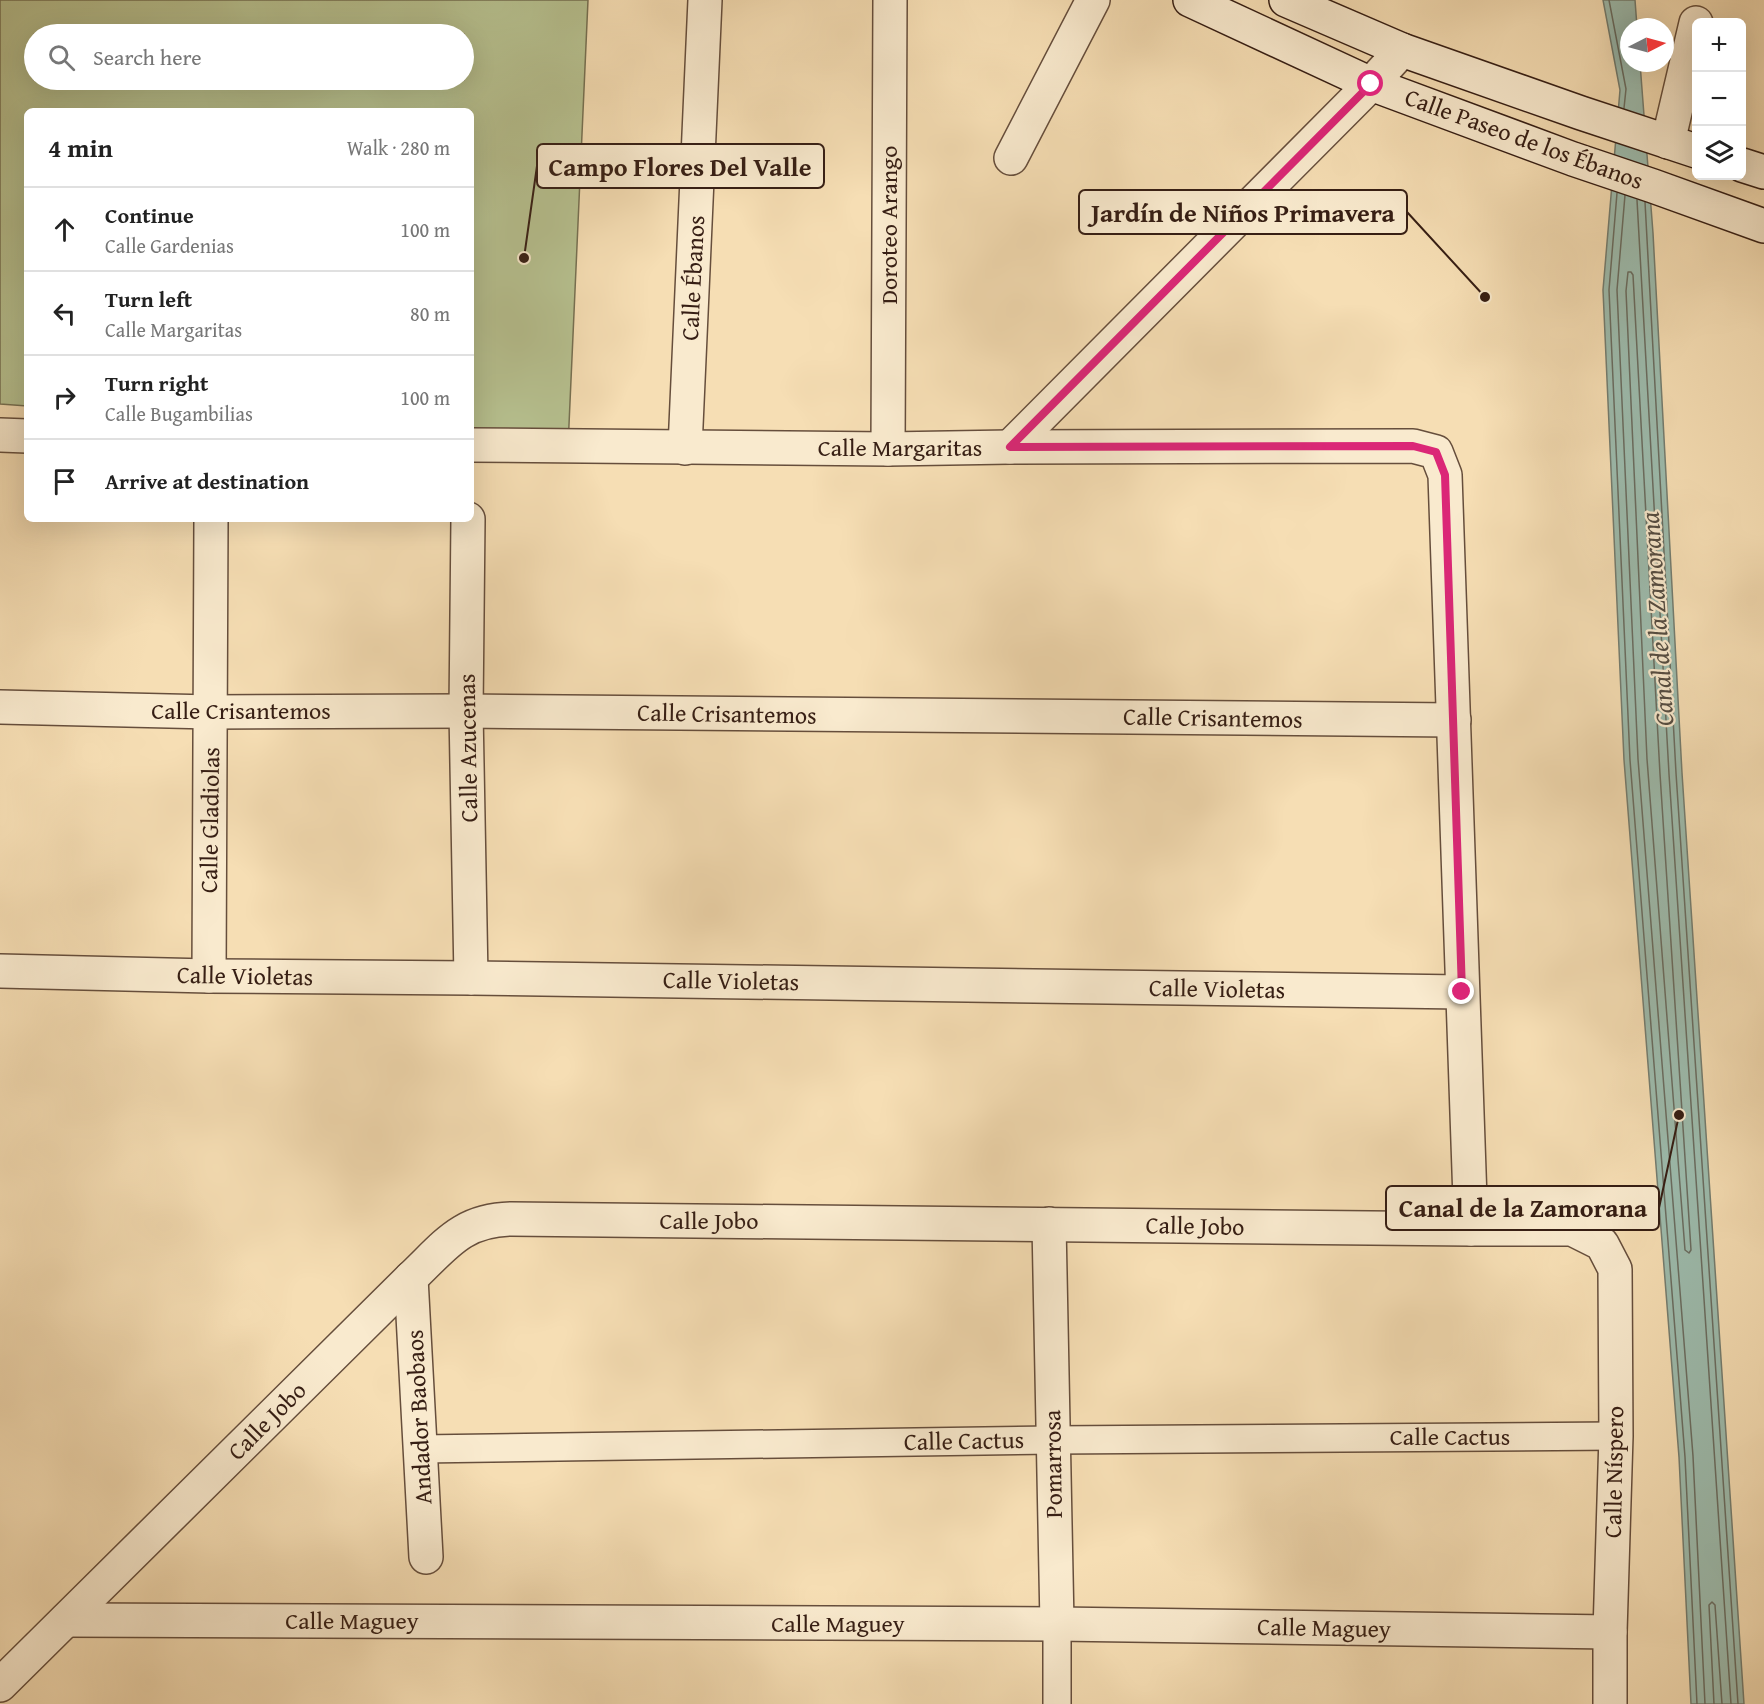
<!DOCTYPE html>
<meta charset="utf-8">
<style>
body{margin:0;font-family:"Gentium Book Plus",serif;background:#f2f2f2;color:#222}
.controls{position:absolute;right:18px;top:18px;display:grid;overflow:hidden;border-radius:9px;box-shadow:0 6px 24px #0002}
.controls button{width:54px;height:54px;display:grid;place-items:center;padding:0;border:0;border-bottom:2px solid #e0e0e0;background:#fff;color:#222;font:30px sans-serif}
.compass{position:absolute;left:1620px;top:18px;width:54px;height:54px;border-radius:50%;background:#fff;box-shadow:0 6px 24px #0002;rotate:84deg}
.stop{position:absolute;width:18px;height:18px;margin:-14px;border:4px solid #db2777;border-radius:50%;background:#fff}
.stop.end{background:#db2777;border-color:#fff;box-shadow:0 2px 6px #0008}
.list{margin:0;padding:0;list-style:none}
h2{display:flex;justify-content:space-between;align-items:center;height:78px;margin:0;padding:0 24px;font-size:26px}
h2 small{font-size:20px;font-weight:400;color:#767676}
.list li{display:grid;grid-template-columns:39px 1fr auto;gap:18px;align-items:center;box-sizing:border-box;height:84px;padding:0 24px;border-top:2px solid #e0e0e0}
.list b{display:block;font-size:22px;white-space:nowrap}
.list p{margin:0;font-size:20px;white-space:nowrap;color:#767676}
.list em{font-size:20px;font-style:normal;color:#767676}
.icon{flex:none;width:33px;height:33px;fill:none;stroke:currentColor;stroke-width:2;stroke-linecap:round;stroke-linejoin:round}
.map{position:relative;flex:none;width:1764px;height:1704px;overflow:hidden}
.search{position:absolute;background:#fff;box-shadow:0 6px 24px #0002;left:24px;top:24px;width:450px;height:66px;display:flex;align-items:center;gap:15px;box-sizing:border-box;padding:0 21px;border-radius:33px;color:#767676;font-size:22px}
.panel{position:absolute;background:#fff;box-shadow:0 6px 24px #0002;left:24px;top:108px;width:450px;height:414px;border-radius:9px}
.map>svg:first-child{display:block}
.green{fill:#b7c291;stroke:#767052;stroke-width:1.5;fill-rule:evenodd}
.water{fill:#9dbcae;stroke:#747d70;stroke-width:1.5}
.lines{fill:none;stroke-linecap:round;stroke-linejoin:round}
.shore{stroke:#6a6d61;stroke-width:1.5}
.pedestrian-casing{stroke:#664e3c;stroke-width:30}
.minor-casing{stroke:#664e3c;stroke-width:36}
.secondary-casing{stroke:#361e14;stroke-width:36}
.pedestrian{stroke:#f9eace;stroke-width:27}
.minor{stroke:#f9eace;stroke-width:33}
.secondary{stroke:#f9eace;stroke-width:33}
.route{stroke:#db2777;stroke-width:8}
.labels{text-anchor:middle;stroke-width:4.5;stroke-linejoin:round;paint-order:stroke}
.street-label{font-size:24px;fill:#361e14;stroke:#f9eace}
.water-label{font-size:26px;font-style:italic;fill:#554d42;stroke:#f9eace}
.leader{fill:none;stroke:#361e14;stroke-width:2}
.callout-dot{fill:#361e14;stroke:#f9eace;stroke-width:2}
.callout{fill:#f9eace;stroke:#361e14;stroke-width:2}
.callout-label{font-size:26px;text-anchor:middle;font-weight:bold;fill:#361e14}
</style>
<div class="map">
<svg width="1764" height="1704" viewBox="0 0 1764 1704">
<rect width="100%" height="100%" fill="#f6deb4"/>
<filter id="stains"><feTurbulence type="fractalNoise" baseFrequency=".00333" numOctaves="4"/><feColorMatrix values="0 0 0 0 .2 0 0 0 0 .09 0 0 0 0 .02 0 0 0 .5 -.17"/></filter>
<radialGradient id="worn" r=".72"><stop offset=".6" stop-color="#630" stop-opacity="0"/><stop offset="1" stop-color="#630" stop-opacity=".3"/></radialGradient>
<path class="green" d="M 0,0 L 588,0 L 568,447 L 471,439 L 471,111 L 27,111 L 27,406 L 0,404 ZM 34,34 L 464,34 L 464,80 L 34,80 Z"/>
<polygon class="water" points="1603,0 1635,0 1637,27 1629,27 1629,63 1640,63 1653,233 1682,773 1744,1704 1691,1704 1679,1457 1624,760 1603,290 1620,90"/>
<g class="lines">
<g class="shore">
<polyline points="1609,0 1626,89 1624,108"/>
<polyline points="1617,193 1609,290 1630,760 1685,1457 1697,1704"/>
<polyline points="1625,195 1617,290 1638,759 1693,1456 1705,1704"/>
<polyline points="1637,200 1669,774 1731,1704"/>
<polyline points="1645,202 1676,773 1738,1704"/>
<polygon points="1628,272 1631,272 1633,275 1660,774 1691,1250 1689,1253 1685,1250 1647,759 1626,291"/>
<polyline points="1714,1704 1709,1605 1712,1602 1715,1605 1722,1704"/>
</g>
<g class="pedestrian-casing">
<g id="pedestrian">
<polyline points="420,1449 1053,1440 1616,1436"/>
<polyline points="1057,1624 1057,1704"/>
</g>
</g>
<g class="minor-casing">
<g id="minor">
<polyline points="1668,142 1696,23"/>
<polyline points="1011,158 1093,0"/>
<polyline points="0,435 27,436"/>
<polyline points="471,445 888,449 1010,447 1413,446 1436,452 1445,475 1471,1229"/>
<polyline points="1010,447 1371,84 1402,50"/>
<polyline points="685,448 705,0"/>
<polyline points="888,449 890,0"/>
<polyline points="468,519 466,711 471,978"/>
<polyline points="0,707 211,712 466,711 1454,720"/>
<polyline points="0,971 209,976 471,978 1462,992"/>
<polyline points="209,976 211,519"/>
<polyline points="1049,1224 1057,1624"/>
<polyline points="411,1278 426,1557"/>
<polyline points="66,1620 1057,1624 1610,1632"/>
<path d="M 0,1685 L 411,1278 C 445,1246 461,1220 511,1219 L 1471,1229 L 1572,1229 L 1602,1244 L 1615,1269 L 1616,1436 L 1610,1632 L 1610,1704"/>
</g>
</g>
<g class="secondary-casing">
<g id="secondary">
<polyline points="1190,0 1371,84 1573,159 1653,186 1764,226"/>
<polyline points="1286,0 1402,50 1581,113 1696,151"/>
<polyline points="1742,165 1764,172"/>
</g>
</g>
<use href="#pedestrian" class="pedestrian"/>
<use href="#minor" class="minor"/>
<use href="#secondary" class="secondary"/>
</g>
<g class="lines">
<polyline class="route" points="1371,84 1010,447 1413,446 1436,452 1445,475 1462,992"/>
</g>
<g class="labels">
<g class="street-label">
<text transform="translate(1524 139) rotate(20)" y="8">Calle Paseo de los Ébanos</text>
<text transform="translate(889 225) rotate(-90)" y="8">Doroteo Arango</text>
<text transform="translate(693 278) rotate(-87)" y="8">Calle Ébanos</text>
<text x="900" y="456">Calle Margaritas</text>
<text x="241" y="719">Calle Crisantemos</text>
<text transform="translate(727 714) rotate(1)" y="8">Calle Crisantemos</text>
<text transform="translate(1213 718) rotate(1)" y="8">Calle Crisantemos</text>
<text transform="translate(468 748) rotate(-91)" y="8">Calle Azucenas</text>
<text transform="translate(210 820) rotate(-89)" y="8">Calle Gladiolas</text>
<text transform="translate(245 976) rotate(1)" y="8">Calle Violetas</text>
<text transform="translate(731 981) rotate(1)" y="8">Calle Violetas</text>
<text transform="translate(1217 989) rotate(1)" y="8">Calle Violetas</text>
<text x="709" y="1229">Calle Jobo</text>
<text transform="translate(1195 1226) rotate(1)" y="8">Calle Jobo</text>
<text transform="translate(419 1417) rotate(-93)" y="8">Andador Baobaos</text>
<text transform="translate(267 1421) rotate(-45)" y="8">Calle Jobo</text>
<text x="1450" y="1445">Calle Cactus</text>
<text transform="translate(964 1441) rotate(-1)" y="8">Calle Cactus</text>
<text transform="translate(1053 1464) rotate(-91)" y="8">Pomarrosa</text>
<text transform="translate(1614 1472) rotate(-89)" y="8">Calle Níspero</text>
<text x="352" y="1629">Calle Maguey</text>
<text x="838" y="1632">Calle Maguey</text>
<text transform="translate(1324 1628) rotate(1)" y="8">Calle Maguey</text>
</g>
<g class="water-label">
<text transform="translate(1657 619) rotate(-94)" y="9">Canal de la Zamorana</text>
</g>
</g>
<path class="leader" d="M524 258L537 166M1485 297L1407 212M1679 1115L1659 1208"/>
<g class="callout-dot">
<circle cx="524" cy="258" r="6"/>
<circle cx="1485" cy="297" r="6"/>
<circle cx="1679" cy="1115" r="6"/>
</g>
<g class="callout">
<rect x="537" y="144" width="287" height="44" rx="6"/>
<rect x="1079" y="190" width="328" height="44" rx="6"/>
<rect x="1386" y="1186" width="273" height="44" rx="6"/>
</g>
<g class="callout-label">
<text x="680" y="176">Campo Flores Del Valle</text>
<text x="1243" y="222">Jardín de Niños Primavera</text>
<text x="1523" y="1217">Canal de la Zamorana</text>
</g>
<rect width="100%" height="100%" filter="url(#stains)"/>
<rect width="100%" height="100%" fill="url(#worn)"/>
</svg>
<div class="controls">
<button>+</button>
<button>−</button>
<button><svg class="icon" aria-label="layers" viewBox="0 0 24 24"><path d="M12 4l9 5-9 5-9-5zM3 14l9 5 9-5"/></svg></button>
</div>
<svg class="compass" viewBox="-18 -18 36 36"><path d="M0-13l5 13h-10z" fill="#e53935"/><path d="M0 13l5-13h-10z" fill="#767676"/></svg>
<div class="stop" style="left:1371px;top:84px"></div>
<div class="stop end" style="left:1462px;top:992px"></div>
<div class="search"><svg class="icon" aria-label="search" viewBox="0 0 24 24"><circle cx="10" cy="10" r="6"/><path d="M15 15l6 6"/></svg>Search here</div>
<section class="panel">
<h2>4 min<small>Walk · 280 m</small></h2>
<ul class="list">
<li><svg class="icon" aria-label="ahead" viewBox="0 0 24 24"><path d="M12 20V5M6 11l6-6 6 6"/></svg><div><b>Continue</b><p>Calle Gardenias</p></div><em>100 m</em></li>
<li><svg class="icon" aria-label="left" viewBox="0 0 24 24"><path d="M17 20v-9H6M10 6l-5 5 5 5"/></svg><div><b>Turn left</b><p>Calle Margaritas</p></div><em>80 m</em></li>
<li><svg class="icon" aria-label="right" viewBox="0 0 24 24"><path d="M7 20v-9h11M14 6l5 5-5 5"/></svg><div><b>Turn right</b><p>Calle Bugambilias</p></div><em>100 m</em></li>
<li><svg class="icon" aria-label="arrive" viewBox="0 0 24 24"><path d="M6 21V4h12l-3 4 3 4H6"/></svg><div><b>Arrive at destination</b></div></li>
</ul>
</section>
</div>
